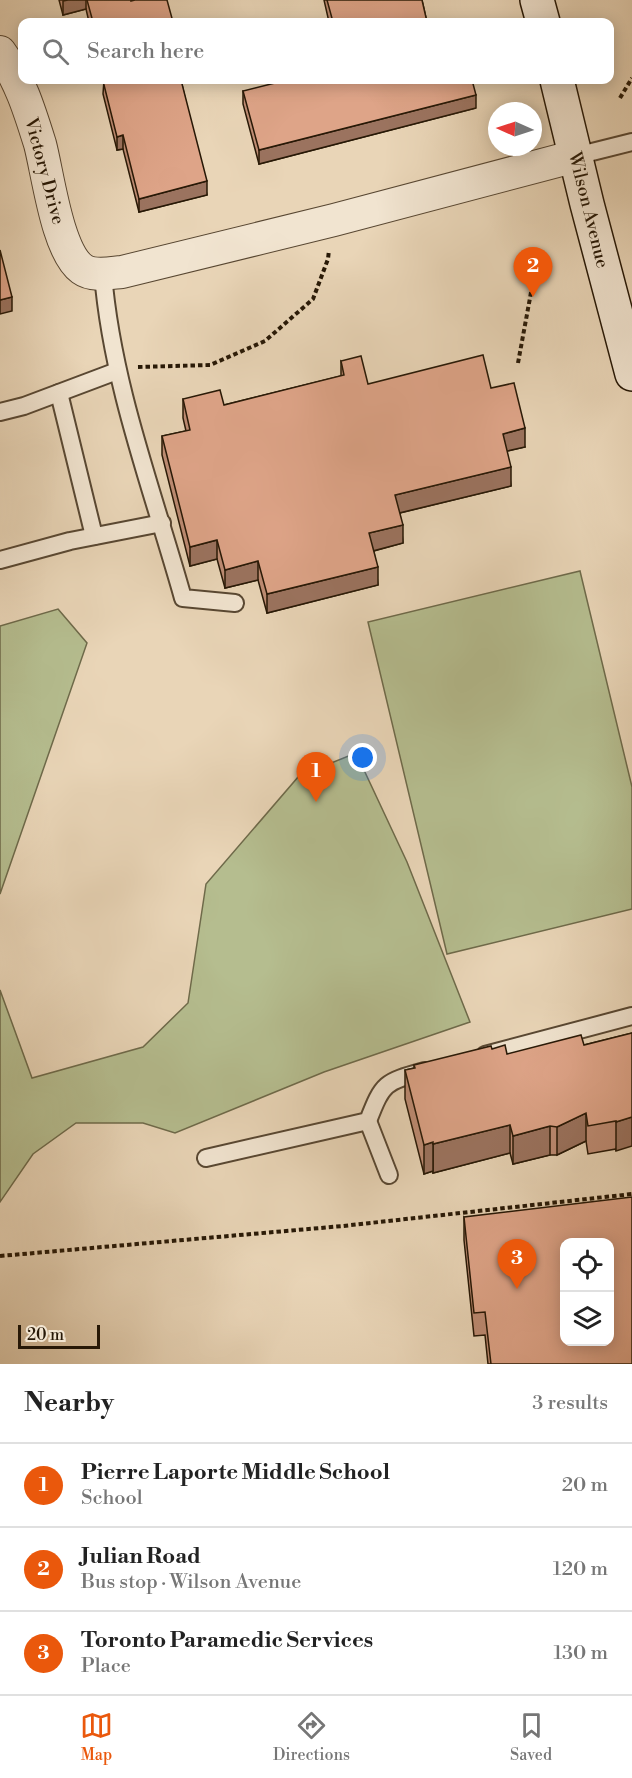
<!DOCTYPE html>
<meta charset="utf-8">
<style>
body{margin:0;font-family:"Libre Bodoni",serif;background:#f2f2f2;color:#222}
.controls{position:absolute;right:18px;bottom:18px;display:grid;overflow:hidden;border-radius:12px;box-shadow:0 3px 15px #0003}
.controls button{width:54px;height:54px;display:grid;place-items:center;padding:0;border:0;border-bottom:2px solid #e0e0e0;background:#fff;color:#222;font:30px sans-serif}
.compass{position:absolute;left:488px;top:102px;width:54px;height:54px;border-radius:50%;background:#fff;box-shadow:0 3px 15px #0003;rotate:273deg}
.scale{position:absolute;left:18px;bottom:15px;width:82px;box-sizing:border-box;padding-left:6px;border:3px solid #271806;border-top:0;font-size:16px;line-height:21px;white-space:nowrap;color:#271806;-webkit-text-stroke:4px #f1e4d0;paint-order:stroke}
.you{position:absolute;left:363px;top:758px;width:21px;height:21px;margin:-15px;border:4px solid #fff;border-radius:50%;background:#1a73e8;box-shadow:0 0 0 9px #1a73e833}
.badge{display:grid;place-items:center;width:39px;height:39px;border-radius:50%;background:#ea580c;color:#fff;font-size:20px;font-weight:700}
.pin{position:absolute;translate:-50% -50px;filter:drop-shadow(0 2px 3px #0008)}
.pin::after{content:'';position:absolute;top:32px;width:21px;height:18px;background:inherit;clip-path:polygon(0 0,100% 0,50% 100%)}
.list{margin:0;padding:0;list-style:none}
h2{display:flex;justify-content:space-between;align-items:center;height:78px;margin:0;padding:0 24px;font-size:26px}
h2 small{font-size:20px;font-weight:400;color:#767676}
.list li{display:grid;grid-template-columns:39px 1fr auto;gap:18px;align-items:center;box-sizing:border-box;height:84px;padding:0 24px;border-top:2px solid #e0e0e0}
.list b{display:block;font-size:22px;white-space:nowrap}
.list p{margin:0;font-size:20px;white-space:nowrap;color:#767676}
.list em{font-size:20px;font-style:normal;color:#767676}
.icon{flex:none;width:33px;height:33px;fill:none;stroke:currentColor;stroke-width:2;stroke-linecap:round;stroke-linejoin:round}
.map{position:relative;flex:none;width:632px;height:1364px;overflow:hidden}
.search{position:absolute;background:#fff;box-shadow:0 3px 15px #0003;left:18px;right:18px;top:18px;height:66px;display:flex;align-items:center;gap:15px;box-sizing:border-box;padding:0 21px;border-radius:12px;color:#767676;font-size:22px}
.sheet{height:330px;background:#fff}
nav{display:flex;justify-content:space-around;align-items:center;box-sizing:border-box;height:84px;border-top:2px solid #e0e0e0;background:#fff;font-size:16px;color:#767676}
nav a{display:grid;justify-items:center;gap:3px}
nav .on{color:#ea580c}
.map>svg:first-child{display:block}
.green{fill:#b5bd8f;stroke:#6e6a4a;stroke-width:1.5}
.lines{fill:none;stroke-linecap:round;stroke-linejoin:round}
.lane-casing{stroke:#584732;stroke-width:20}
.street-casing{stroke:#584732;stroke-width:34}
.secondary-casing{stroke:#271806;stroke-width:36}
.path{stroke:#271806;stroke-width:4;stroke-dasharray:4.5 3;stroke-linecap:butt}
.lane{stroke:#f1e4d0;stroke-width:16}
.street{stroke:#f1e4d0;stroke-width:32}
.secondary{stroke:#f1e4d0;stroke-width:33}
.wall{fill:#bf8d75;stroke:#271806;stroke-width:1.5}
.shaded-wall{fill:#9b735f;stroke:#271806;stroke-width:1.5}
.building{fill:#dea488;stroke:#271806;stroke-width:1.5;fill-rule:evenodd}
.labels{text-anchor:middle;stroke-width:6;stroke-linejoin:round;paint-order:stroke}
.street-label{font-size:18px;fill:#271806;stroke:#f1e4d0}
</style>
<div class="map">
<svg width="632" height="1364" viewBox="0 0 632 1364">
<rect width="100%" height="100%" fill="#e9d5b7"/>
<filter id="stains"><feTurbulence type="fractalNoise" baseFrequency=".00333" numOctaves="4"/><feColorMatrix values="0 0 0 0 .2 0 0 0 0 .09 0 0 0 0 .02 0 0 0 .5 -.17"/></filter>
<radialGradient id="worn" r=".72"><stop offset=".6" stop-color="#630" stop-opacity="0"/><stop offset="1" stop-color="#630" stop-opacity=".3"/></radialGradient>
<g class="green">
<polygon points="580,571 632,787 632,909 447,954 368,622"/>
<polygon points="58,609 87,643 0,894 0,626"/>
<polygon points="356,753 407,862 470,1022 324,1072 175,1133 143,1123 76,1123 33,1154 0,1202 0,990 32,1078 143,1047 188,1003 206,884 299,776"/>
</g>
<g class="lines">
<g class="lane-casing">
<g id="lane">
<polyline points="576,156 632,142"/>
<path d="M 103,274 C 112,385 153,491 183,598 L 235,603"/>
<polyline points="59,393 94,536"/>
<polyline points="0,412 24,406 117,371"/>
<polyline points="0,560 70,541 162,523"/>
<polyline points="485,1055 632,1016"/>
<polyline points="368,1121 389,1175"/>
<path d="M 206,1158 L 368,1121 C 383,1082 385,1082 425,1071"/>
</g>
</g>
<g class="street-casing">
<path id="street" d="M 0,52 C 20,79 30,112 40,144 C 48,174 57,251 82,269 C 93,277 110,273 122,272 L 334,220 L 576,156"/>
</g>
<g class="secondary-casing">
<g id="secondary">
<polyline points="537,0 543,22"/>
<polyline points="557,80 587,204 632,374"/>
</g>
</g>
<g class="path">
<polyline points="620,98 632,78"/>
<polyline points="518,363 537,260"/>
<polyline points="138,367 210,365 265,341 313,299 328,259 329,250"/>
<polyline points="0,1256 343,1226 632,1194"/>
</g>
<use href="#lane" class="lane"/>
<use href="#street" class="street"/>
<use href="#secondary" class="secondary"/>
</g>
<g class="wall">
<polygon points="59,0 131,0 173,22 89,22 86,9 63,15"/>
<polygon points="324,0 422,0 427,22 329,22"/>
<polygon points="104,80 181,80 207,195 139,212 123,149 117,150 103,94"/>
<polygon points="243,91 476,108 259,164 243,104"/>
<polygon points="341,361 368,384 491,388 525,447 507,451 511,486 400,513 403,543 374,551 378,585 267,613 258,580 225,588 217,559 190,566 162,455 162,436 186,431 183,418 183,399 224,405 341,376"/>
<polygon points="632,1033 616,1151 616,1149 588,1154 586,1141 557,1155 550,1155 513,1164 510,1153 433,1173 433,1171 424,1174 405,1099 405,1070 414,1068 414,1065 492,1049 507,1054 584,1045"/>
<polygon points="464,1217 632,1364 488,1364 485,1335 474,1336 464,1240"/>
</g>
<g class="shaded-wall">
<polygon points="68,0 86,0 86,9 63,15 63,1"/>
<polygon points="476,95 476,108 259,164 259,150"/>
<polygon points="123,135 123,149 117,150 117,137"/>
<polygon points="207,181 207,195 139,212 139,199"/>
<polygon points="12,297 12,311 0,314 0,300"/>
<polygon points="525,428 525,447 503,452 503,434"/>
<polygon points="511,467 511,486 395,514 395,495"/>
<polygon points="403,525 403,543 369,552 369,533"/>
<polygon points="217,540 217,559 190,566 190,547"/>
<polygon points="258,561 258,580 225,588 225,570"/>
<polygon points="378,567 378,585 267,613 267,594"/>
<polygon points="586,1113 586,1141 557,1155 557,1127"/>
<polygon points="632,1117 632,1146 616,1151 616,1122"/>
<polygon points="510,1125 510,1153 433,1173 433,1144"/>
<polygon points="550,1126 550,1155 513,1164 513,1136"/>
<polygon points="433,1142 433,1171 424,1174 424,1145"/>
</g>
<g class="building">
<polygon points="87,0 131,0 131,1 135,0 167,0 173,22 93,22"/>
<polygon points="327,0 422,0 427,22 333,22"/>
<polygon points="107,80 181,80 207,181 139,199 123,135 117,137 103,81"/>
<polygon points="287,80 472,80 476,95 259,150 243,91"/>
<polygon points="0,250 12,297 0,300"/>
<polygon points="483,355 491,388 514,383 525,428 503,434 511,467 395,495 403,525 369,533 378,567 267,594 258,561 225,570 217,540 190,547 162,436 190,430 183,399 220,390 224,405 344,375 341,361 361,356 368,384"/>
<polygon points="632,1033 632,1117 616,1122 616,1121 588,1126 586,1113 557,1127 550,1126 513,1136 510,1125 433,1144 433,1142 424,1145 405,1070 415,1068 414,1065 491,1046 492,1049 505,1045 507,1054 581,1035 584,1045"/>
<path d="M 632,1197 L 632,1364 L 491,1364 L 485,1312 L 474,1313 L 464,1217 ZM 564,1242 L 609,1242 L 609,1341 L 564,1341 Z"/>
</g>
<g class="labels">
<g class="street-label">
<text transform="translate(45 171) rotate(75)" y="6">Victory Drive</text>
<text transform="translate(589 210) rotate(76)" y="6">Wilson Avenue</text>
</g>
</g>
<rect width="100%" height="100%" filter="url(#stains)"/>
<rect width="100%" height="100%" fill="url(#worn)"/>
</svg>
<div class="controls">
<button><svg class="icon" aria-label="locate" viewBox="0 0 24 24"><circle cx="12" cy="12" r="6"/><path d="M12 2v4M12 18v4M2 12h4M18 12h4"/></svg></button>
<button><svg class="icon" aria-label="layers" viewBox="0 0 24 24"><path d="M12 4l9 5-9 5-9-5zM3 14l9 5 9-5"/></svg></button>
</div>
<svg class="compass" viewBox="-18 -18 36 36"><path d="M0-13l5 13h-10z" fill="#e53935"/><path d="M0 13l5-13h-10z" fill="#767676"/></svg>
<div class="scale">20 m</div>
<div class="you"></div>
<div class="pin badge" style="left:316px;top:802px">1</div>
<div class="pin badge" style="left:533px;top:297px">2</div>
<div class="pin badge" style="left:517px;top:1289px">3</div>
<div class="search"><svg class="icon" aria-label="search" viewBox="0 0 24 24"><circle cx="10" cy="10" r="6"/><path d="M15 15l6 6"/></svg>Search here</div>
</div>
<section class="sheet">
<h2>Nearby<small>3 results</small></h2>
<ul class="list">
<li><span class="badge">1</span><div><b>Pierre Laporte Middle School</b><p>School</p></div><em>20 m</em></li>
<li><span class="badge">2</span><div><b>Julian Road</b><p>Bus stop · Wilson Avenue</p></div><em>120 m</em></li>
<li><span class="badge">3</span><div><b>Toronto Paramedic Services</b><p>Place</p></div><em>130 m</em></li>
</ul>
</section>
<nav>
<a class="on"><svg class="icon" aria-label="map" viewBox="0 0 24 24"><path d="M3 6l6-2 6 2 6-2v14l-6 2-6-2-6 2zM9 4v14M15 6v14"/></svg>Map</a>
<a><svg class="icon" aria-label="directions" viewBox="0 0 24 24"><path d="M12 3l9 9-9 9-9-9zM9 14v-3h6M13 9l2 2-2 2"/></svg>Directions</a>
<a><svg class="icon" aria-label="saved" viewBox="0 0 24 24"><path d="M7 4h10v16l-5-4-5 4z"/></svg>Saved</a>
</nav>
